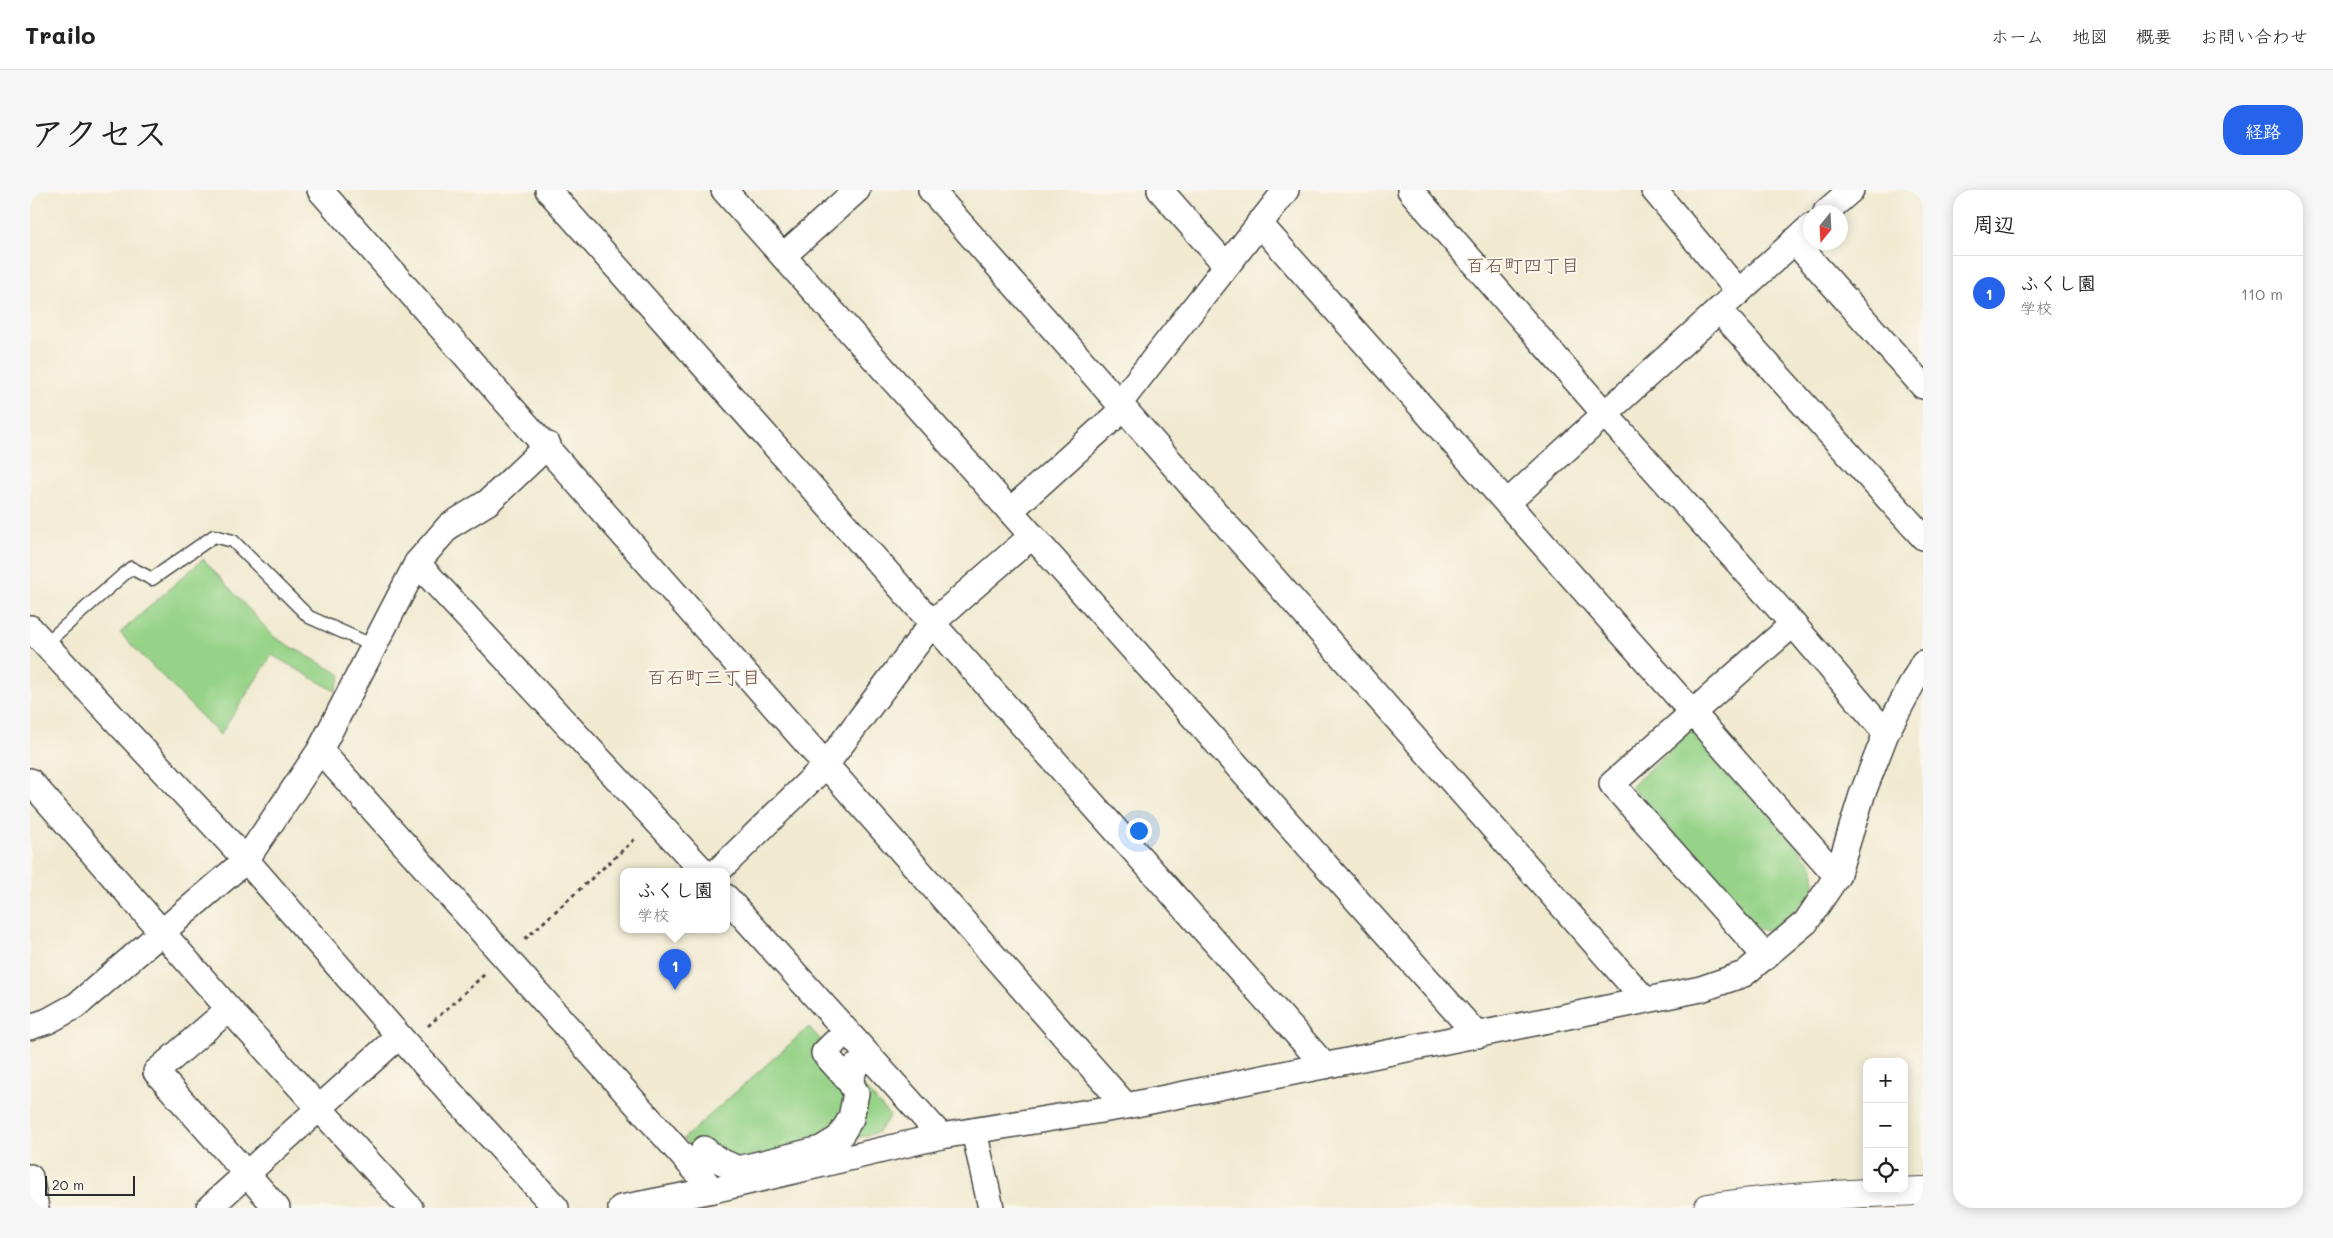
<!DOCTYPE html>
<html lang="ja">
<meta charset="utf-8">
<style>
body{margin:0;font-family:Mali,"Klee One",sans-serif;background:#f6f6f6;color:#222}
.controls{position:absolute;right:15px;bottom:15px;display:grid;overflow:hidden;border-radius:10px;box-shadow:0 2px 12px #0003}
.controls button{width:45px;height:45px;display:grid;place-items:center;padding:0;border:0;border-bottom:1px solid #e0e0e0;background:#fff;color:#222;font:25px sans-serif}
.compass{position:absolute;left:1773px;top:15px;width:45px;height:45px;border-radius:50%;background:#fff;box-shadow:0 2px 12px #0003;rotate:198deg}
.scale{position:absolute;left:15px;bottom:12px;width:90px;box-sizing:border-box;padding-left:5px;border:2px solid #2b2b2b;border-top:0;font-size:14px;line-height:18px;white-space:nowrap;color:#2b2b2b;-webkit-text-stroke:4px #fbf7ec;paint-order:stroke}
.you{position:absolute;left:1108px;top:640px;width:18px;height:18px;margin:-12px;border:4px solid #fff;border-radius:50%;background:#1a73e8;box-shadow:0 0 0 8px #1a73e833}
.badge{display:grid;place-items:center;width:32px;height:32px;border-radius:50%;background:#2563eb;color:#fff;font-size:16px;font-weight:700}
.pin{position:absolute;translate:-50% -41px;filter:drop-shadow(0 1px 2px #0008)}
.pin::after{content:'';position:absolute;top:26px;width:18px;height:15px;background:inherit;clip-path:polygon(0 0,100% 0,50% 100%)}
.popup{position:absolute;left:590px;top:678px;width:110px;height:65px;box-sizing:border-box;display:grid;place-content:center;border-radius:10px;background:#fff;filter:drop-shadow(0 1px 4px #0005);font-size:16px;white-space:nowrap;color:#767676}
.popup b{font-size:19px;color:#222}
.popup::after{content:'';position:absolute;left:50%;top:100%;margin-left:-10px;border:10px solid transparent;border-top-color:#fff}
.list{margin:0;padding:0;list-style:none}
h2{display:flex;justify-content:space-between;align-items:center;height:65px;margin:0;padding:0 20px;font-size:21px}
h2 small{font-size:16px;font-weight:400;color:#767676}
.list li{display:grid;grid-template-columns:32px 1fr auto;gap:15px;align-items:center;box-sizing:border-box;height:75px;padding:0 20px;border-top:1px solid #e0e0e0}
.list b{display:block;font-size:19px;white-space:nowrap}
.list p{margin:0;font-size:16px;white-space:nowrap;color:#767676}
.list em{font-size:16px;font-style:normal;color:#767676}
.icon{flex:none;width:28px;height:28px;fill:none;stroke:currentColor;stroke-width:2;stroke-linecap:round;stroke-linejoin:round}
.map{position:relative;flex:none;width:1893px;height:1018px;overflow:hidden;border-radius:20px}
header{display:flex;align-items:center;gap:30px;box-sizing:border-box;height:70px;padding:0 25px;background:#fff;border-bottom:1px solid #e0e0e0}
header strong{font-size:24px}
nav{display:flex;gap:28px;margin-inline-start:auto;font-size:18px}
.intro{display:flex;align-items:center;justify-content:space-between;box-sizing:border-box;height:120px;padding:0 30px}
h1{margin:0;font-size:35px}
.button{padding:12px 22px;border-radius:20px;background:#2563eb;color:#fff;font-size:18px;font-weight:700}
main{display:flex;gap:30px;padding:0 30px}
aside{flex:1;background:#fff;border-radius:20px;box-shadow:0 2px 12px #0003}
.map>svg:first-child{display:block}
.green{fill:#96d388;stroke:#607f5a}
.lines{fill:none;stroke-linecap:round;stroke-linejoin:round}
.lane-casing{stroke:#494844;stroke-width:15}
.street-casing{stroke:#494844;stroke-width:28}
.highway-casing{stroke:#494844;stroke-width:30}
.path{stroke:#494844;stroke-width:3;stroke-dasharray:4 4;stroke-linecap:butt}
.lane{stroke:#fff;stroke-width:12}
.street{stroke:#fff;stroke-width:25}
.highway{stroke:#fff;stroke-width:28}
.labels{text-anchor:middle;stroke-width:4;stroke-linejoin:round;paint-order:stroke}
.neighbourhood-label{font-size:19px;fill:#6d524e;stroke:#fbf7ec}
</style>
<header>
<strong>Trailo</strong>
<nav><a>ホーム</a><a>地図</a><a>概要</a><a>お問い合わせ</a></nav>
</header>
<div class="intro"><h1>アクセス</h1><a class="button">経路</a></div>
<main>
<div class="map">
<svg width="1893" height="1018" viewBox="0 0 1893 1018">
<rect width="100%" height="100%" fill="#fbf7ec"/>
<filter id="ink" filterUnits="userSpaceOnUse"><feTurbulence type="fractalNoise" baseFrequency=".02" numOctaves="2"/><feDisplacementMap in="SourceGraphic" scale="10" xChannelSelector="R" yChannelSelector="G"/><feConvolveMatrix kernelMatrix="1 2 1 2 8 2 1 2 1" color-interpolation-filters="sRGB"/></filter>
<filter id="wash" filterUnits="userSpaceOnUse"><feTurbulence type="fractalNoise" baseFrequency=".0096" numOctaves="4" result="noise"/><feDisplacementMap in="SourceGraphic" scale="20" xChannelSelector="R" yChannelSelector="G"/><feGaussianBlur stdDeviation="1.12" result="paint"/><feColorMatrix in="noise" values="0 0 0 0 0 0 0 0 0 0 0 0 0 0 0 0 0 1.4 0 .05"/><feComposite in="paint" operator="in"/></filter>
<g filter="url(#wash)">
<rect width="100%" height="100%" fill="#f1ead1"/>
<g class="green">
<polygon points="173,369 244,447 311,485 305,501 242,465 190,545 90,443"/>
<polygon points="1666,536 1784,677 1784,700 1747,743 1728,739 1601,596"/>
<polygon points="779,837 860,926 848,942 791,959 678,978 653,949"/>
</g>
</g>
<g filter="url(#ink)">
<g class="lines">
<g class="lane-casing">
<polyline id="lane" points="15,454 101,378 122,389 184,346 203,351 279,427 344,456"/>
</g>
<g class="street-casing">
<g id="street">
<path d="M 290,0 C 561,304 827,612 1096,916"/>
<polyline points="518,0 1295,876"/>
<polyline points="694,0 1447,845"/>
<polyline points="901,0 1615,810"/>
<polyline points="1130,0 1196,75"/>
<polyline points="1380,0 1575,224 1763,434"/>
<polyline points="1624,0 1709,102"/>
<polyline points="1796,22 1821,0"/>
<polyline points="1229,33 1807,686"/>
<polyline points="1764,51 1893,196"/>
<polyline points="753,66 827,0"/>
<polyline points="1689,120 1893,347"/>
<polyline points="1088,215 1256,0"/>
<polyline points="1477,313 1780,37"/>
<polyline points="980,321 1092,220"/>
<polyline points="387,373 673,681"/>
<polyline points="0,438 216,670 369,846 526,1018"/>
<polyline points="290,560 683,1000"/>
<polyline points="0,591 199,819 380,1018"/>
<polyline points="688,681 795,576 903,432 1002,346"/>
<polyline points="696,707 911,946"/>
<polyline points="1736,767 1582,594 1763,434 1856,543"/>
<polyline points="199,819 126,882 247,1018"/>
<polyline points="0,837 18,831 47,815 216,670 290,560 387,373 419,336 458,312 518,255"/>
<polyline points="804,853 794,863 820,892"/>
<polyline points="944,941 961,1018"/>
<polyline points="674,959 688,970 708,979 791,959 809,948 821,928 826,903 820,892 825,877"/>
<polyline points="0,987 6,1018"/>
<polyline points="179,1018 369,846"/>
<polyline points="591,1018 683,1000 911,946 1096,916 1671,799 1714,784 1776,732 1807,686 1832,605 1856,543 1893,473"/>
</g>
</g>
<g class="highway-casing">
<path id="highway" d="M 1678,1018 C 1749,1007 1821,1003 1893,1001"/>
</g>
<g class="path">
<polyline points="495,749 605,649"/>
<polyline points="398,836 455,784"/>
</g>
<use href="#lane" class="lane"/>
<use href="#street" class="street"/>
<use href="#highway" class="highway"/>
</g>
</g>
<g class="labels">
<g class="neighbourhood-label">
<text x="1493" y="82">百石町四丁目</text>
<text x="674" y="494">百石町三丁目</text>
</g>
</g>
</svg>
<div class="controls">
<button>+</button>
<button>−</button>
<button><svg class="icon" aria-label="locate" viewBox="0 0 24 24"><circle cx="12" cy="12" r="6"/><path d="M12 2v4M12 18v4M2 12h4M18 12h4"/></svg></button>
</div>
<svg class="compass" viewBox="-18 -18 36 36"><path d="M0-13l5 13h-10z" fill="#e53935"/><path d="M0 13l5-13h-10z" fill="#767676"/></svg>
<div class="scale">20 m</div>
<div class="you"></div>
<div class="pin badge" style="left:645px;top:800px">1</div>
<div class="popup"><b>ふくし園</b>学校</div>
</div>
<aside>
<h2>周辺<small></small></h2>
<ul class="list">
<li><span class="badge">1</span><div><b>ふくし園</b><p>学校</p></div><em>110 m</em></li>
</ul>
</aside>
</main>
